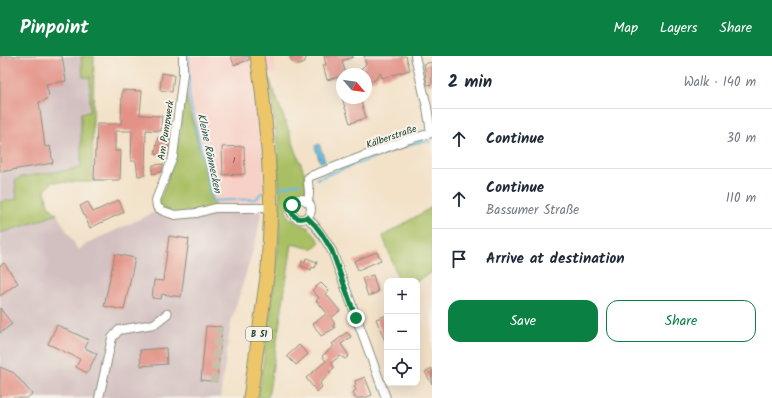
<!DOCTYPE html>
<meta charset="utf-8">
<style>
body{margin:0;font-family:Kalam,sans-serif;background:#f2f2f3;color:#1f2937}
.controls{position:absolute;right:12px;bottom:12px;display:grid;overflow:hidden;border-radius:8px;box-shadow:0 4px 16px #0002}
.controls button{width:36px;height:36px;display:grid;place-items:center;padding:0;border:0;border-bottom:1px solid #e0e1e3;background:#fff;color:#1f2937;font:20px sans-serif}
.compass{position:absolute;left:336px;top:12px;width:36px;height:36px;border-radius:50%;background:#fff;box-shadow:0 4px 16px #0002;rotate:119deg}
.stop{position:absolute;width:12px;height:12px;margin:-9px;border:3px solid #0b8043;border-radius:50%;background:#fff}
.stop.end{background:#0b8043;border-color:#fff;box-shadow:0 1px 4px #0008}
.list{margin:0;padding:0;list-style:none}
h2{display:flex;justify-content:space-between;align-items:center;height:52px;margin:0;padding:0 16px;font-size:17px}
h2 small{font-size:13px;font-weight:400;color:#747a83}
.list li{display:grid;grid-template-columns:26px 1fr auto;gap:12px;align-items:center;box-sizing:border-box;height:60px;padding:0 16px;border-top:1px solid #e0e1e3}
.list b{display:block;font-size:15px;white-space:nowrap}
.list p{margin:0;font-size:13px;white-space:nowrap;color:#747a83}
.list em{font-size:13px;font-style:normal;color:#747a83}
.actions{display:flex;gap:8px;padding:12px 16px}
.actions a{flex:1;padding:9px 0;border:1px solid #0b8043;border-radius:12px;text-align:center;font-size:14px;color:#0b8043}
.actions .main{background:#0b8043;color:#fff}
.icon{flex:none;width:22px;height:22px;fill:none;stroke:currentColor;stroke-width:2;stroke-linecap:round;stroke-linejoin:round}
.map{position:relative;flex:none;width:432px;height:342px;overflow:hidden}
header{display:flex;align-items:center;gap:24px;box-sizing:border-box;height:56px;padding:0 20px;background:#0b8043;color:#fff}
header strong{font-size:19px}
nav{display:flex;gap:22px;margin-inline-start:auto;font-size:14px}
main{display:flex}
aside{flex:1;background:#fff}
.map>svg:first-child{display:block}
.built{fill:#f7d1c7}
.industrial{fill:#d2bfc0}
.green{fill:#a9bf63;stroke:#647e4c}
.water{fill:#63bde1;stroke:#417d8a}
.lines{fill:none;stroke-linecap:round;stroke-linejoin:round}
.stream{stroke:#63bde1;stroke-width:2}
.building{fill:#e39287}
.street-tunnel{stroke:#c9c0aa;stroke-width:8;stroke-dasharray:8 4;stroke-linecap:butt}
.street-casing{stroke:#898f7e;stroke-width:10}
.primary-casing{stroke:#898f7e;stroke-width:15}
.street{stroke:#fff;stroke-width:8}
.primary{stroke:#ecc669;stroke-width:13}
.route{stroke:#0b8043;stroke-width:5}
.labels{text-anchor:middle;stroke-width:4;stroke-linejoin:round;paint-order:stroke}
.number-label{font-size:8px;fill:#505249}
.shield{fill:#f7f3e8;stroke:#60746a;stroke-width:1}
.shield-label{font-size:9px;font-weight:bold;fill:#1f3d34}
.street-label{font-size:10px;fill:#1f3d34;stroke:#f7f3e8}
.water-label{font-size:11px;font-style:italic;fill:#305d5f;stroke:#f7f3e8}
</style>
<header>
<strong>Pinpoint</strong>
<nav><a>Map</a><a>Layers</a><a>Share</a></nav>
</header>
<main>
<div class="map">
<svg width="432" height="342" viewBox="0 0 432 342">
<rect width="100%" height="100%" fill="#f7f3e8"/>
<filter id="ink" filterUnits="userSpaceOnUse"><feTurbulence type="fractalNoise" baseFrequency=".025" numOctaves="2"/><feDisplacementMap in="SourceGraphic" scale="8" xChannelSelector="R" yChannelSelector="G"/><feConvolveMatrix kernelMatrix="1 2 1 2 8 2 1 2 1" color-interpolation-filters="sRGB"/></filter>
<filter id="wash" filterUnits="userSpaceOnUse"><feTurbulence type="fractalNoise" baseFrequency=".012" numOctaves="4" result="noise"/><feDisplacementMap in="SourceGraphic" scale="16" xChannelSelector="R" yChannelSelector="G"/><feGaussianBlur stdDeviation="0.9" result="paint"/><feColorMatrix in="noise" values="0 0 0 0 0 0 0 0 0 0 0 0 0 0 0 0 0 1.4 0 .05"/><feComposite in="paint" operator="in"/></filter>
<g filter="url(#wash)">
<rect width="100%" height="100%" fill="#f3e1c8"/>
<polygon class="built" points="187,0 274,0 276,18 257,20 264,127 261,156 216,156 184,32 187,17"/>
<polygon class="industrial" points="0,0 81,0 83,21 90,21 90,57 81,57 81,112 42,118 44,135 48,149 57,158 78,194 90,186 155,156 162,158 197,160 216,156 261,156 257,181 231,266 220,342 0,342"/>
<g class="green">
<polygon points="81,0 94,0 92,126 52,126 45,135 48,149 57,158 36,166 0,177 0,146 17,143 15,125 21,121 81,112 81,57 90,56 90,21 83,21"/>
<path d="M 268,19 L 305,119 L 306,139 C 293,143 291,142 286,155 L 289,162 L 309,172 L 320,186 L 312,193 L 292,188 L 268,342 L 258,342 L 271,251 L 279,185 L 280,152 L 277,84 Z"/>
<polygon points="184,32 216,156 197,160 162,158 155,156 165,131 181,76"/>
<polygon points="432,151 432,216 417,225 399,225 383,180"/>
</g>
<polygon class="water" points="319,88 325,105 320,106 315,90"/>
<g class="lines">
<g class="stream">
<polyline points="189,0 189,39 212,145 256,143 258,141 260,138 262,137"/>
<polyline points="316,123 414,87 430,85"/>
<polyline points="280,132 300,127"/>
</g>
</g>
<g id="blocks">
<g class="building">
<polygon points="0,0 62,0 66,25 46,28 49,40 44,45 39,46 45,91 50,90 53,107 0,116"/>
<polygon points="231,0 249,0 249,4 234,9"/>
<polygon points="290,0 307,0 304,7 299,9 296,9 292,6"/>
<polygon points="324,0 353,0 353,1 342,5 346,18 342,18 342,20 327,24 323,9 326,9"/>
<polygon points="364,0 406,0 410,14 382,22 380,17 375,24 372,25 366,26 366,18 359,18 362,12 366,8"/>
<polygon points="432,6 432,28 427,29 424,8"/>
<polygon points="162,17 174,19 172,36 160,34"/>
<polygon points="122,34 142,35 140,59 162,60 161,75 146,74 145,119 138,120 136,105 131,105 132,75 115,75 115,95 121,95 120,124 94,124 95,95 96,95 97,68 121,68"/>
<polygon points="342,42 360,42 366,62 350,67"/>
<polygon points="158,81 170,83 167,101 155,98"/>
<polygon points="244,90 245,118 223,119 222,91"/>
<polygon points="163,108 163,111 161,116 152,118 153,109"/>
<polygon points="119,144 124,156 90,172 80,150 88,146 93,156"/>
<polygon points="169,180 189,183 181,241 162,238 161,243 152,242 154,224 163,225"/>
<polygon points="377,196 381,204 358,214 354,205"/>
<polygon points="115,198 135,202 124,254 104,250"/>
<polygon points="306,202 317,206 315,212 312,211 311,214 301,210 302,205 305,206"/>
<polygon points="4,207 18,227 0,240 0,210"/>
<polygon points="373,219 378,236 368,240 362,222"/>
<polygon points="321,227 329,235 326,238 340,255 331,262 335,268 333,269 335,272 321,280 313,268 327,257 316,244 319,242 312,234"/>
<polygon points="0,252 12,268 0,277"/>
<polygon points="387,259 387,290 376,263"/>
<polygon points="57,269 89,284 85,292 97,298 87,317 76,311 80,303 48,288"/>
<polygon points="206,270 222,271 217,326 201,324"/>
<polygon points="347,276 351,281 341,288 349,300 345,303 340,300 331,307 334,312 329,316 331,317 320,327 322,331 317,336 306,322 326,305 322,300 334,290 332,288"/>
<polygon points="299,289 308,298 296,309 287,300"/>
<polygon points="166,292 167,308 141,310 140,294"/>
<polygon points="0,311 14,317 32,338 27,342 0,342"/>
<polygon points="432,312 432,328 425,316"/>
<polygon points="365,321 372,339 365,342 355,342 353,336 356,334 354,330 356,329 355,325"/>
</g>
</g>
</g>
<g filter="url(#ink)">
<use href="#blocks" fill-opacity="0" stroke="#898f7e" stroke-width="1"/>
<g class="lines">
<polyline class="street-tunnel" points="214,326 219,271"/>
<g class="street-casing">
<g id="street">
<polyline points="183,0 183,18 173,101 156,144 157,151 163,155 175,159 197,157 215,152 271,152"/>
<polyline points="415,0 427,51 431,77"/>
<circle cx="301" cy="153" r="10"/>
<path d="M 307,146 C 312,136 307,132 308,122 L 311,120 L 406,84 L 432,77"/>
<path d="M 307,161 C 318,172 324,181 332,195 L 386,342"/>
<polyline points="99,342 112,282 119,274 154,268 167,258"/>
</g>
</g>
<g class="primary-casing">
<polyline id="primary" points="250,342 268,213 271,152 268,94 262,34 257,0"/>
</g>
<use href="#street" class="street"/>
<use href="#primary" class="primary"/>
</g>
</g>
<g class="lines" filter="url(#ink)">
<path class="route" d="M 292,149 C 289,160 298,165 307,161 C 319,172 324,181 332,195 L 356,262"/>
</g>
<g class="labels">
<g class="number-label">
<text x="234" y="107">1</text>
</g>
<rect class="shield" x="246" y="271" width="26" height="14" rx="3"/>
<g class="shield-label">
<text x="259" y="281">B 51</text>
</g>
<g class="street-label">
<text transform="translate(165 74) rotate(-81)" y="4">Am Pumpwerk</text>
<text transform="translate(391 80) rotate(-19)" y="4">Kälberstraße</text>
</g>
<g class="water-label">
<text transform="translate(210 97) rotate(78)" y="4">Kleine Rönnecken</text>
</g>
</g>
</svg>
<div class="controls">
<button>+</button>
<button>−</button>
<button><svg class="icon" aria-label="locate" viewBox="0 0 24 24"><circle cx="12" cy="12" r="6"/><path d="M12 2v4M12 18v4M2 12h4M18 12h4"/></svg></button>
</div>
<svg class="compass" viewBox="-18 -18 36 36"><path d="M0-13l5 13h-10z" fill="#e53935"/><path d="M0 13l5-13h-10z" fill="#747a83"/></svg>
<div class="stop" style="left:292px;top:149px"></div>
<div class="stop end" style="left:356px;top:262px"></div>
</div>
<aside>
<h2>2 min<small>Walk · 140 m</small></h2>
<ul class="list">
<li><svg class="icon" aria-label="ahead" viewBox="0 0 24 24"><path d="M12 20V5M6 11l6-6 6 6"/></svg><div><b>Continue</b></div><em>30 m</em></li>
<li><svg class="icon" aria-label="ahead" viewBox="0 0 24 24"><path d="M12 20V5M6 11l6-6 6 6"/></svg><div><b>Continue</b><p>Bassumer Straße</p></div><em>110 m</em></li>
<li><svg class="icon" aria-label="arrive" viewBox="0 0 24 24"><path d="M6 21V4h12l-3 4 3 4H6"/></svg><div><b>Arrive at destination</b></div></li>
</ul>
<div class="actions"><a class="main">Save</a><a>Share</a></div>
</aside>
</main>
